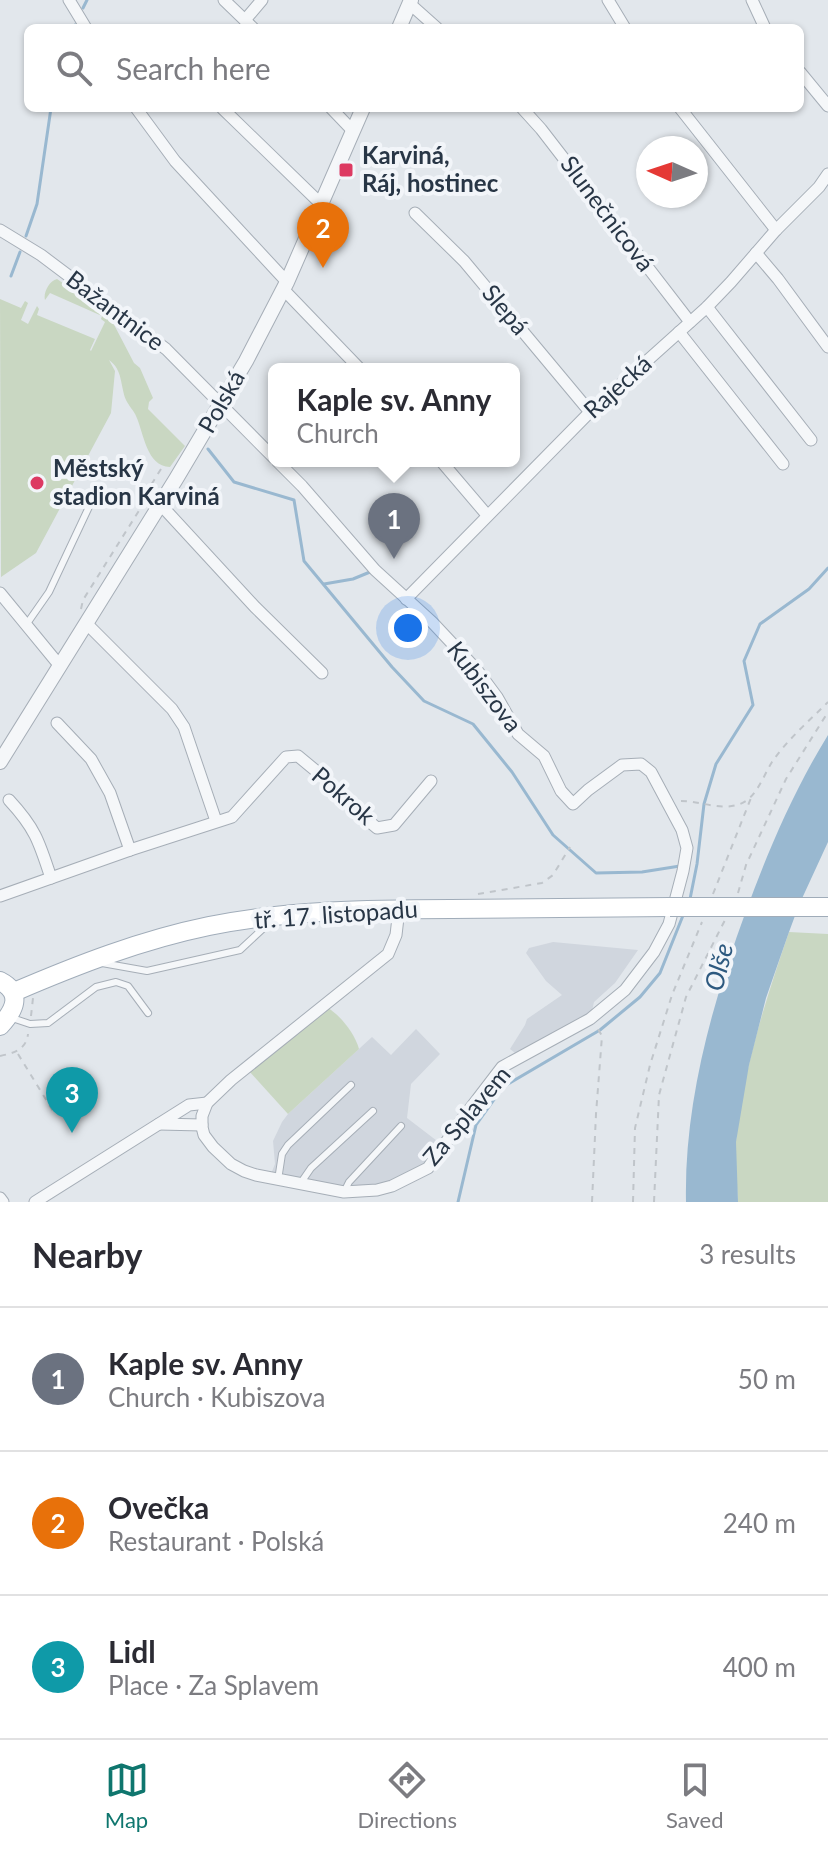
<!DOCTYPE html>
<meta charset="utf-8">
<style>
body{margin:0;font-family:Lato,sans-serif;background:#f7f7f7;color:#2b2b33}
.compass{position:absolute;left:636px;top:136px;width:72px;height:72px;border-radius:50%;background:#fff;box-shadow:0 2px 6px #0004;rotate:273deg}
.you{position:absolute;left:408px;top:628px;width:28px;height:28px;margin:-20px;border:6px solid #fff;border-radius:50%;background:#1a73e8;box-shadow:0 0 0 12px #1a73e833}
.badge{display:grid;place-items:center;width:52px;height:52px;border-radius:50%;background:#0f766e;color:#fff;font-size:26px;font-weight:700}
.pin{position:absolute;translate:-50% -66px;filter:drop-shadow(0 2px 4px #0008)}
.pin::after{content:'';position:absolute;top:42px;width:28px;height:24px;background:inherit;clip-path:polygon(0 0,100% 0,50% 100%)}
.popup{position:absolute;left:268px;top:363px;width:252px;height:104px;box-sizing:border-box;display:grid;place-content:center;border-radius:12px;background:#fff;filter:drop-shadow(0 2px 6px #0005);font-size:26px;white-space:nowrap;color:#7c7c81}
.popup b{font-size:30px;color:#2b2b33}
.popup::after{content:'';position:absolute;left:50%;top:100%;margin-left:-16px;border:16px solid transparent;border-top-color:#fff}
.list{margin:0;padding:0;list-style:none}
h2{display:flex;justify-content:space-between;align-items:center;height:104px;margin:0;padding:0 32px;font-size:34px}
h2 small{font-size:26px;font-weight:400;color:#7c7c81}
.list li{display:grid;grid-template-columns:52px 1fr auto;gap:24px;align-items:center;box-sizing:border-box;height:144px;padding:0 32px;border-top:2px solid #e1e1e2}
.list b{display:block;font-size:30px;white-space:nowrap}
.list p{margin:0;font-size:26px;white-space:nowrap;color:#7c7c81}
.list em{font-size:26px;font-style:normal;color:#7c7c81}
.icon{flex:none;width:44px;height:44px;fill:none;stroke:currentColor;stroke-width:2;stroke-linecap:round;stroke-linejoin:round}
.map{position:relative;flex:none;width:828px;height:1202px;overflow:hidden}
.search{position:absolute;background:#fff;box-shadow:0 2px 6px #0004;left:24px;right:24px;top:24px;height:88px;display:flex;align-items:center;gap:20px;box-sizing:border-box;padding:0 28px;border-radius:12px;color:#7c7c81;font-size:30px}
.sheet{height:536px;background:#fff}
nav{display:flex;justify-content:space-around;align-items:center;box-sizing:border-box;height:112px;border-top:2px solid #e1e1e2;background:#fff;font-size:22px;color:#7c7c81}
nav a{display:grid;justify-items:center;gap:4px}
nav .on{color:#0f766e}
.map>svg:first-child{display:block}
.built{fill:#d0d6de}
.green{fill:#c9d7c2}
.water{fill:#99b8d0}
.lines{fill:none;stroke-linecap:round;stroke-linejoin:round}
.stream{stroke:#99b8d0;stroke-width:3}
.service-casing{stroke:#a6aeb7;stroke-width:8}
.minor-casing{stroke:#a6aeb7;stroke-width:13}
.tertiary-casing{stroke:#a6aeb7;stroke-width:16}
.primary-casing{stroke:#a0acb9;stroke-width:20}
.path{stroke:#c0c5ca;stroke-width:2;stroke-dasharray:6 6;stroke-linecap:butt}
.service{stroke:#f5f7f9;stroke-width:6}
.minor{stroke:#f5f7f9;stroke-width:11}
.tertiary{stroke:#f5f7f9;stroke-width:14}
.primary{stroke:#fff;stroke-width:18}
.primary-bridge-casing{stroke:#a0acb9;stroke-width:20;stroke-linecap:butt}
.primary-bridge{stroke:#fff;stroke-width:18}
.poi-dot{fill:#dd3a62;stroke:#f2f5f9;stroke-width:3}
.labels{text-anchor:middle;stroke-width:8;stroke-linejoin:round;paint-order:stroke}
.poi-label{font-size:24px;font-weight:bold;fill:#283646;stroke:#f2f5f9;text-anchor:start}
.street-label{font-size:24px;fill:#283646;stroke:#f2f5f9}
.water-label{font-size:26px;font-style:italic;fill:#2d597f;stroke:#f2f5f9}
</style>
<div class="map">
<svg width="828" height="1202" viewBox="0 0 828 1202">
<rect width="100%" height="100%" fill="#e2e7ec"/>
<g class="built">
<polygon points="553,942 638,950 615,983 594,1002 591,1015 519,1056 510,1049 525,1025 527,1019 562,995 546,981 526,953 529,948"/>
<polygon points="416,1029 440,1054 411,1084 407,1118 441,1144 425,1168 391,1183 344,1190 271,1174 275,1164 273,1141 282,1122 288,1114 372,1037 391,1055"/>
</g>
<g class="green">
<path d="M 57,279 L 109,315 L 134,363 L 140,368 L 153,398 L 149,402 L 148,409 L 185,446 L 170,467 C 146,466 144,433 136,416 C 134,411 129,406 126,400 C 120,385 123,370 109,360 L 115,371 L 111,413 L 36,553 L 1,577 L 0,299 L 21,308 L 25,301 L 28,303 L 21,320 L 28,324 L 37,306 L 39,309 L 37,315 L 95,339 L 90,350 L 91,351 L 105,322 L 101,319 L 102,316 L 50,293 L 45,300 C 43,293 49,281 57,279 Z"/>
<path d="M 789,932 L 828,934 L 828,1202 L 738,1202 C 737,1182 734,1160 736,1141 C 743,1069 766,999 789,932 Z"/>
<path d="M 328,1008 C 341,1016 355,1034 359,1049 L 288,1114 L 249,1071 Z"/>
</g>
<path class="water" d="M 828,735 L 828,842 L 799,905 L 789,932 L 766,998 L 749,1065 L 736,1142 L 738,1202 L 686,1202 C 684,1103 712,1004 746,911 C 768,851 794,790 828,735 Z"/>
<g class="lines">
<g class="stream">
<polyline points="83,8 87,0"/>
<polyline points="74,28 75,25"/>
<polyline points="26,236 37,204 51,108"/>
<polyline points="11,276 20,252"/>
<polyline points="208,449 234,482 294,500 304,561 392,667 424,701 473,724 512,772 553,835 596,873 642,872 680,866"/>
<polyline points="324,584 353,579 370,572"/>
<polyline points="690,899 697,864 704,804 716,764 753,705 744,661 760,624 809,589 828,568"/>
<polyline points="458,1202 476,1125 503,1087 600,1030 640,997 660,973 684,913"/>
</g>
<g class="service-casing">
<g id="service">
<polyline points="26,625 49,592 96,492"/>
<polyline points="102,963 147,971 240,950 269,923"/>
<polyline points="12,1018 30,1024 48,1023 96,987 116,982 128,986 148,1013"/>
<polyline points="278,1180 282,1154 288,1145 351,1085"/>
<polyline points="300,1184 311,1168 373,1111"/>
<polyline points="344,1192 349,1182 401,1126"/>
</g>
</g>
<g class="minor-casing">
<g id="minor">
<polyline points="69,0 86,28"/>
<polyline points="224,0 253,28"/>
<polyline points="608,0 625,28"/>
<polyline points="752,0 765,28"/>
<polyline points="410,4 437,28"/>
<polyline points="245,20 262,0"/>
<polyline points="800,72 828,106"/>
<polyline points="136,108 175,161 287,282"/>
<polyline points="222,108 321,204"/>
<polyline points="331,108 353,131"/>
<polyline points="522,108 541,129 690,322"/>
<polyline points="680,108 776,230"/>
<polyline points="415,213 464,261 590,412"/>
<polyline points="0,230 41,255 166,349 274,458"/>
<polyline points="756,253 778,279 828,347"/>
<polyline points="283,289 360,369"/>
<polyline points="707,307 811,440"/>
<polyline points="679,332 783,464"/>
<polyline points="277,461 302,486 375,570 432,622 477,670 497,697 518,734 544,756 561,791 573,804 588,790 622,765 641,764 651,772 682,830 687,848 683,871 669,924 654,952 625,990 590,1019 502,1067 463,1118 428,1168 392,1186 377,1190 344,1192 256,1175 244,1171 231,1164 213,1147 204,1135 202,1127 202,1116 207,1103 231,1080 388,954 396,935 399,909"/>
<polyline points="441,461 487,515"/>
<polyline points="160,504 255,607 322,673"/>
<polyline points="0,593 60,666"/>
<polyline points="406,599 590,412 707,307 731,282 776,230 819,187 828,174"/>
<polyline points="87,624 172,709 184,727 216,821"/>
<polyline points="57,723 91,759 110,793 130,850"/>
<path d="M 9,800 C 35,828 39,841 51,878"/>
<polyline points="0,896 130,850 232,817 286,757 298,756 327,780 335,793 377,828 394,825 431,781"/>
<polyline points="159,1124 202,1125"/>
<polyline points="0,1198 3,1202"/>
<polyline points="35,1202 189,1105 207,1103"/>
</g>
</g>
<g class="tertiary-casing">
<g id="tertiary">
<polyline points="399,28 411,0"/>
<polyline points="0,762 176,479 246,361 287,282 363,108"/>
</g>
</g>
<g class="primary-casing">
<g id="primary">
<path d="M 0,981 C 23,993 15,1010 0,1026"/>
<path d="M 14,992 C 77,965 141,940 209,926 C 289,910 370,909 451,909 C 524,908 597,908 670,907"/>
</g>
</g>
<g class="path">
<polyline points="81,609 83,600 140,509 146,493 161,469"/>
<path d="M 681,801 C 699,801 719,810 737,805 C 756,800 762,778 772,762 C 787,740 809,721 828,702"/>
<polyline points="738,893 746,865 786,779 828,712"/>
<polyline points="478,894 542,883 553,875 570,847"/>
<polyline points="713,894 751,798"/>
<polyline points="31,1016 33,998"/>
<polyline points="18,1054 53,1111"/>
<path d="M 0,1056 C 14,1053 26,1050 28,1034"/>
<polyline points="592,1202 596,1114 602,1036 598,1029"/>
<polyline points="633,1202 635,1128 650,1065 672,995 702,922"/>
<polyline points="654,1202 659,1095 686,997 725,920"/>
</g>
<use href="#service" class="service"/>
<use href="#minor" class="minor"/>
<use href="#tertiary" class="tertiary"/>
<use href="#primary" class="primary"/>
<g class="primary-bridge-casing">
<polyline id="primary-bridge" points="670,907 828,907"/>
</g>
<use href="#primary-bridge" class="primary-bridge"/>
</g>
<g class="poi-dot">
<rect x="338" y="162" width="16" height="16" rx="4"/>
<circle cx="37" cy="483" r="8"/>
</g>
<g class="labels">
<g class="poi-label">
<text x="362" y="164">Karviná,<tspan x="362" dy="28">Ráj, hostinec</tspan></text>
<text x="53" y="477">Městský<tspan x="53" dy="28">stadion Karviná</tspan></text>
</g>
<g class="street-label">
<text transform="translate(607 214) rotate(53)" y="8">Slunečnicová</text>
<text transform="translate(505 310) rotate(50)" y="8">Slepá</text>
<text transform="translate(115 311) rotate(37)" y="8">Bažantnice</text>
<text transform="translate(618 387) rotate(-42)" y="8">Rajecká</text>
<text transform="translate(222 402) rotate(-60)" y="8">Polská</text>
<text transform="translate(484 687) rotate(53)" y="8">Kubiszova</text>
<text transform="translate(343 796) rotate(41)" y="8">Pokrok</text>
<text transform="translate(336 915) rotate(-4)" y="8">tř. 17. listopadu</text>
<text transform="translate(467 1116) rotate(-50)" y="8">Za Splavem</text>
</g>
<g class="water-label">
<text transform="translate(719 967) rotate(-76)" y="9">Olše</text>
</g>
</g>
</svg>
<svg class="compass" viewBox="-18 -18 36 36"><path d="M0-13l5 13h-10z" fill="#e53935"/><path d="M0 13l5-13h-10z" fill="#7c7c81"/></svg>
<div class="you"></div>
<div class="pin badge" style="left:394px;top:559px;background:#6b7280">1</div>
<div class="popup"><b>Kaple sv. Anny</b>Church</div>
<div class="pin badge" style="left:323px;top:268px;background:#e8710a">2</div>
<div class="pin badge" style="left:72px;top:1133px;background:#0f9aa8">3</div>
<div class="search"><svg class="icon" aria-label="search" viewBox="0 0 24 24"><circle cx="10" cy="10" r="6"/><path d="M15 15l6 6"/></svg>Search here</div>
</div>
<section class="sheet">
<h2>Nearby<small>3 results</small></h2>
<ul class="list">
<li><span class="badge" style="background:#6b7280">1</span><div><b>Kaple sv. Anny</b><p>Church · Kubiszova</p></div><em>50 m</em></li>
<li><span class="badge" style="background:#e8710a">2</span><div><b>Ovečka</b><p>Restaurant · Polská</p></div><em>240 m</em></li>
<li><span class="badge" style="background:#0f9aa8">3</span><div><b>Lidl</b><p>Place · Za Splavem</p></div><em>400 m</em></li>
</ul>
</section>
<nav>
<a class="on"><svg class="icon" aria-label="map" viewBox="0 0 24 24"><path d="M3 6l6-2 6 2 6-2v14l-6 2-6-2-6 2zM9 4v14M15 6v14"/></svg>Map</a>
<a><svg class="icon" aria-label="directions" viewBox="0 0 24 24"><path d="M12 3l9 9-9 9-9-9zM9 14v-3h6M13 9l2 2-2 2"/></svg>Directions</a>
<a><svg class="icon" aria-label="saved" viewBox="0 0 24 24"><path d="M7 4h10v16l-5-4-5 4z"/></svg>Saved</a>
</nav>
